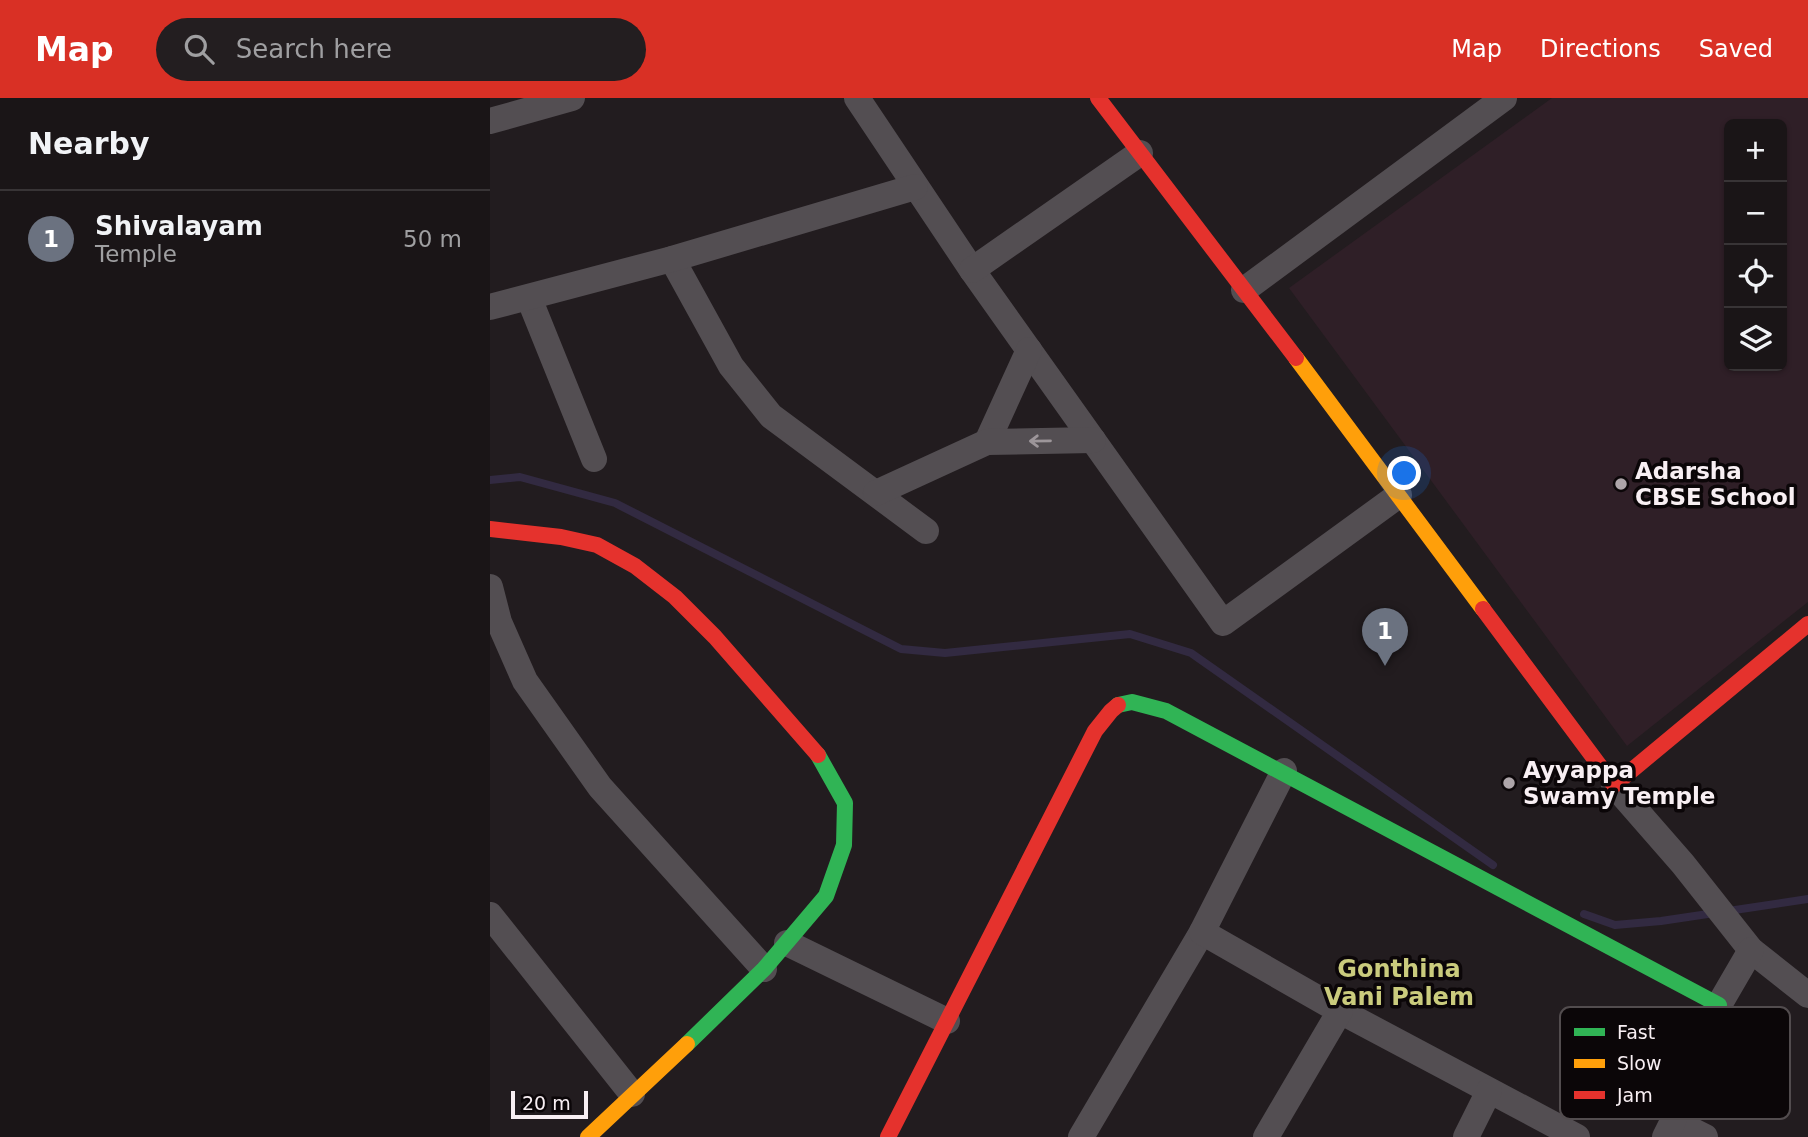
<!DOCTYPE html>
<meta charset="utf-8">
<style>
body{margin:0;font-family:"DejaVu Sans",sans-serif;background:#231e20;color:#f1f3f6}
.controls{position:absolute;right:21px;top:21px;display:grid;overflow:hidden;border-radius:10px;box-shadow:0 2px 5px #0004}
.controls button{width:63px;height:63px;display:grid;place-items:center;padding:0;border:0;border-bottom:2px solid #383436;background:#1a1517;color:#f1f3f6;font:35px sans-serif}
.scale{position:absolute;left:21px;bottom:18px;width:77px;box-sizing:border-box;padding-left:7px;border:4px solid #f8eff3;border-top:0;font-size:19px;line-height:24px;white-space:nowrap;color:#f8eff3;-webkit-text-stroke:5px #0b0608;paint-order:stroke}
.you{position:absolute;left:915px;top:376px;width:24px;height:24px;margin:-18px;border:5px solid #fff;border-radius:50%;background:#1a73e8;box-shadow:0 0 0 10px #1a73e833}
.badge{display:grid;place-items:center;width:46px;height:46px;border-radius:50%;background:#d93025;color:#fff;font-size:23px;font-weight:700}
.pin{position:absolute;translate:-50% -58px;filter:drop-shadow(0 2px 4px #0008)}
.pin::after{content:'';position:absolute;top:37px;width:24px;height:21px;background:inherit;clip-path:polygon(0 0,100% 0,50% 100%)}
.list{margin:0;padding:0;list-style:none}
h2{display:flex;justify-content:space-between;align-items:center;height:91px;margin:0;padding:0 28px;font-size:30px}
h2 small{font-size:23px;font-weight:400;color:#9f9fa1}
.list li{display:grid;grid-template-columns:46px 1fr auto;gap:21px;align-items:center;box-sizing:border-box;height:98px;padding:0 28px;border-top:2px solid #383436}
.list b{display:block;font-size:26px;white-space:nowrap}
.list p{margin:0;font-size:23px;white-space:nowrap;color:#9f9fa1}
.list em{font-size:23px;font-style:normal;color:#9f9fa1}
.icon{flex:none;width:38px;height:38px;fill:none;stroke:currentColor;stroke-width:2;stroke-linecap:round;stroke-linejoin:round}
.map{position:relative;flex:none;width:1318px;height:1039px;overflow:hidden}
header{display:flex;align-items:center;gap:42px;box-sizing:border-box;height:98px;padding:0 35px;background:#d93025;color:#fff}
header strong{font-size:33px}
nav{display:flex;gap:38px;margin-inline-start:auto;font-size:24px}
.search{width:490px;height:63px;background:#231e20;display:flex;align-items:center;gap:18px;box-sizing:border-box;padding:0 24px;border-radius:38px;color:#9f9fa1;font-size:26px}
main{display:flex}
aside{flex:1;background:#1a1517}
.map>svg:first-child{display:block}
.built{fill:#2f1f27;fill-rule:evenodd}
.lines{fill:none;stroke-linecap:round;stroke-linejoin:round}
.stream{stroke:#322a41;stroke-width:8}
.street{stroke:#534e52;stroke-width:26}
.fast{stroke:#30b455;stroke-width:16}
.slow{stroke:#ff9f0a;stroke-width:16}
.jam{stroke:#e5322d;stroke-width:16}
.oneway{stroke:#9d969a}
.poi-dot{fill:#ada5a9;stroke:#0b0608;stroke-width:2.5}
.labels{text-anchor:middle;stroke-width:7;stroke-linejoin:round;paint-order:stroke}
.poi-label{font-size:23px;font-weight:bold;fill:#f8eff3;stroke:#0b0608;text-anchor:start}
.neighbourhood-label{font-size:24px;font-weight:bold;fill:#cacb7d;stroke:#0b0608}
.key{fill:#0b0608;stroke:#524c4e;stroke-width:2}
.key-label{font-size:19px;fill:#f8eff3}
</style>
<header>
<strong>Map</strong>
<div class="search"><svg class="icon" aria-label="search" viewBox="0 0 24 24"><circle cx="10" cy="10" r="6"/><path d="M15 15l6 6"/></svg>Search here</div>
<nav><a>Map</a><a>Directions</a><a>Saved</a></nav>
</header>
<main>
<aside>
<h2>Nearby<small></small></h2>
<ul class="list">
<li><span class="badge" style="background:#6b7280">1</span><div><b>Shivalayam</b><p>Temple</p></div><em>50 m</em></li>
</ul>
</aside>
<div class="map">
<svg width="1318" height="1039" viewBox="0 0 1318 1039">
<rect width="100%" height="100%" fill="#221c1f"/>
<path class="built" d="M 1062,0 L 1318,0 L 1318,504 L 1137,648 L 799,190 ZM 1239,26 L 1292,26 L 1292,268 L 1239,268 Z"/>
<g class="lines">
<g class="stream">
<polyline points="0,382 30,379 125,405 411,551 455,555 640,536 701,555 1003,767"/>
<polyline points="1094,816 1125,827 1171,823 1318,801"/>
</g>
<g class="street">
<polyline points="367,0 482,172 733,525 909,397"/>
<polyline points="0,23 82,0"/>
<polyline points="182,161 241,268 281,318 436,433"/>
<polyline points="482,172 650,55"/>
<polyline points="754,192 1014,0"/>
<polyline points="39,200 104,361"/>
<polyline points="0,209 182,161 425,89"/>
<polyline points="497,344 539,252"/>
<polyline points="386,395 497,344 603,342"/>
<polyline points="0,489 9,524 35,583 110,689 274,871"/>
<polyline points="1124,687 1193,766 1261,852 1318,897"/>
<polyline points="0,817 142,996"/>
<polyline points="297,845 457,923"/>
<polyline points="850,913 1087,1039"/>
<polyline points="1183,1023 1215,1039"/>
<polyline points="591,1039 712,834"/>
<polyline points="776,1039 850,913 712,834 794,673"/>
<polyline points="976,1039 999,993"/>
<polyline points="1175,1039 1183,1023 1229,907 1261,852"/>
</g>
<g class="fast">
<polyline points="628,607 642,604 676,613 1229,907"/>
<polyline points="197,946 274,871 336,798 354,747 355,705 328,657"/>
</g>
<g class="slow">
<polyline points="806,260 993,511"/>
<polyline points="98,1039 197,946"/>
</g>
<g class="jam">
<polyline points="608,0 806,260"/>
<polyline points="0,431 71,439 107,447 145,468 185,499 225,539 328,657"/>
<polyline points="993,511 1124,687 1318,526"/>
<polyline points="398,1039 605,633 621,613 628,607"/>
</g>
</g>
<defs><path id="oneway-shaft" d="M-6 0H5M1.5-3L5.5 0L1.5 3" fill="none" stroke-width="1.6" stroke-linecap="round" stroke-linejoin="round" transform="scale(1.75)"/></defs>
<use class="oneway" href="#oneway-shaft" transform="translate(550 343) rotate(179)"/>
<g class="poi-dot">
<circle cx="1131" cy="386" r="7"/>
<circle cx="1019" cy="685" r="7"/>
</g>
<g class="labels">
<g class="poi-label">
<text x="1145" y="381">Adarsha<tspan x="1145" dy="26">CBSE School</tspan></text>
<text x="1033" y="680">Ayyappa<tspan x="1033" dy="26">Swamy Temple</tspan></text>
</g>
<g class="neighbourhood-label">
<text x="909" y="879">Gonthina<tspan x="909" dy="28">Vani Palem</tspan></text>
</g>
</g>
<rect x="1070" y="909" width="230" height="112" rx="10" class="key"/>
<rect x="1084" y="930" width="31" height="8" fill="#30b455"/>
<rect x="1084" y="961" width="31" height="9" fill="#ff9f0a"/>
<rect x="1084" y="993" width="31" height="8" fill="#e5322d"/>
<g class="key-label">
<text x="1127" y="941">Fast</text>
<text x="1127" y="972">Slow</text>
<text x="1127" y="1004">Jam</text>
</g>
</svg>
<div class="controls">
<button>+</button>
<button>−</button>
<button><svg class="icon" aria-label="locate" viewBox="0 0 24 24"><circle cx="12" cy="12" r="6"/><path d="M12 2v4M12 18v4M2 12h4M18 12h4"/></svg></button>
<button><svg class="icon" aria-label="layers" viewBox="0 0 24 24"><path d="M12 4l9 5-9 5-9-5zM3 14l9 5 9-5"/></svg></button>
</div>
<div class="scale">20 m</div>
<div class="you"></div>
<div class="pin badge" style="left:895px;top:568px;background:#6b7280">1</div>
</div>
</main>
